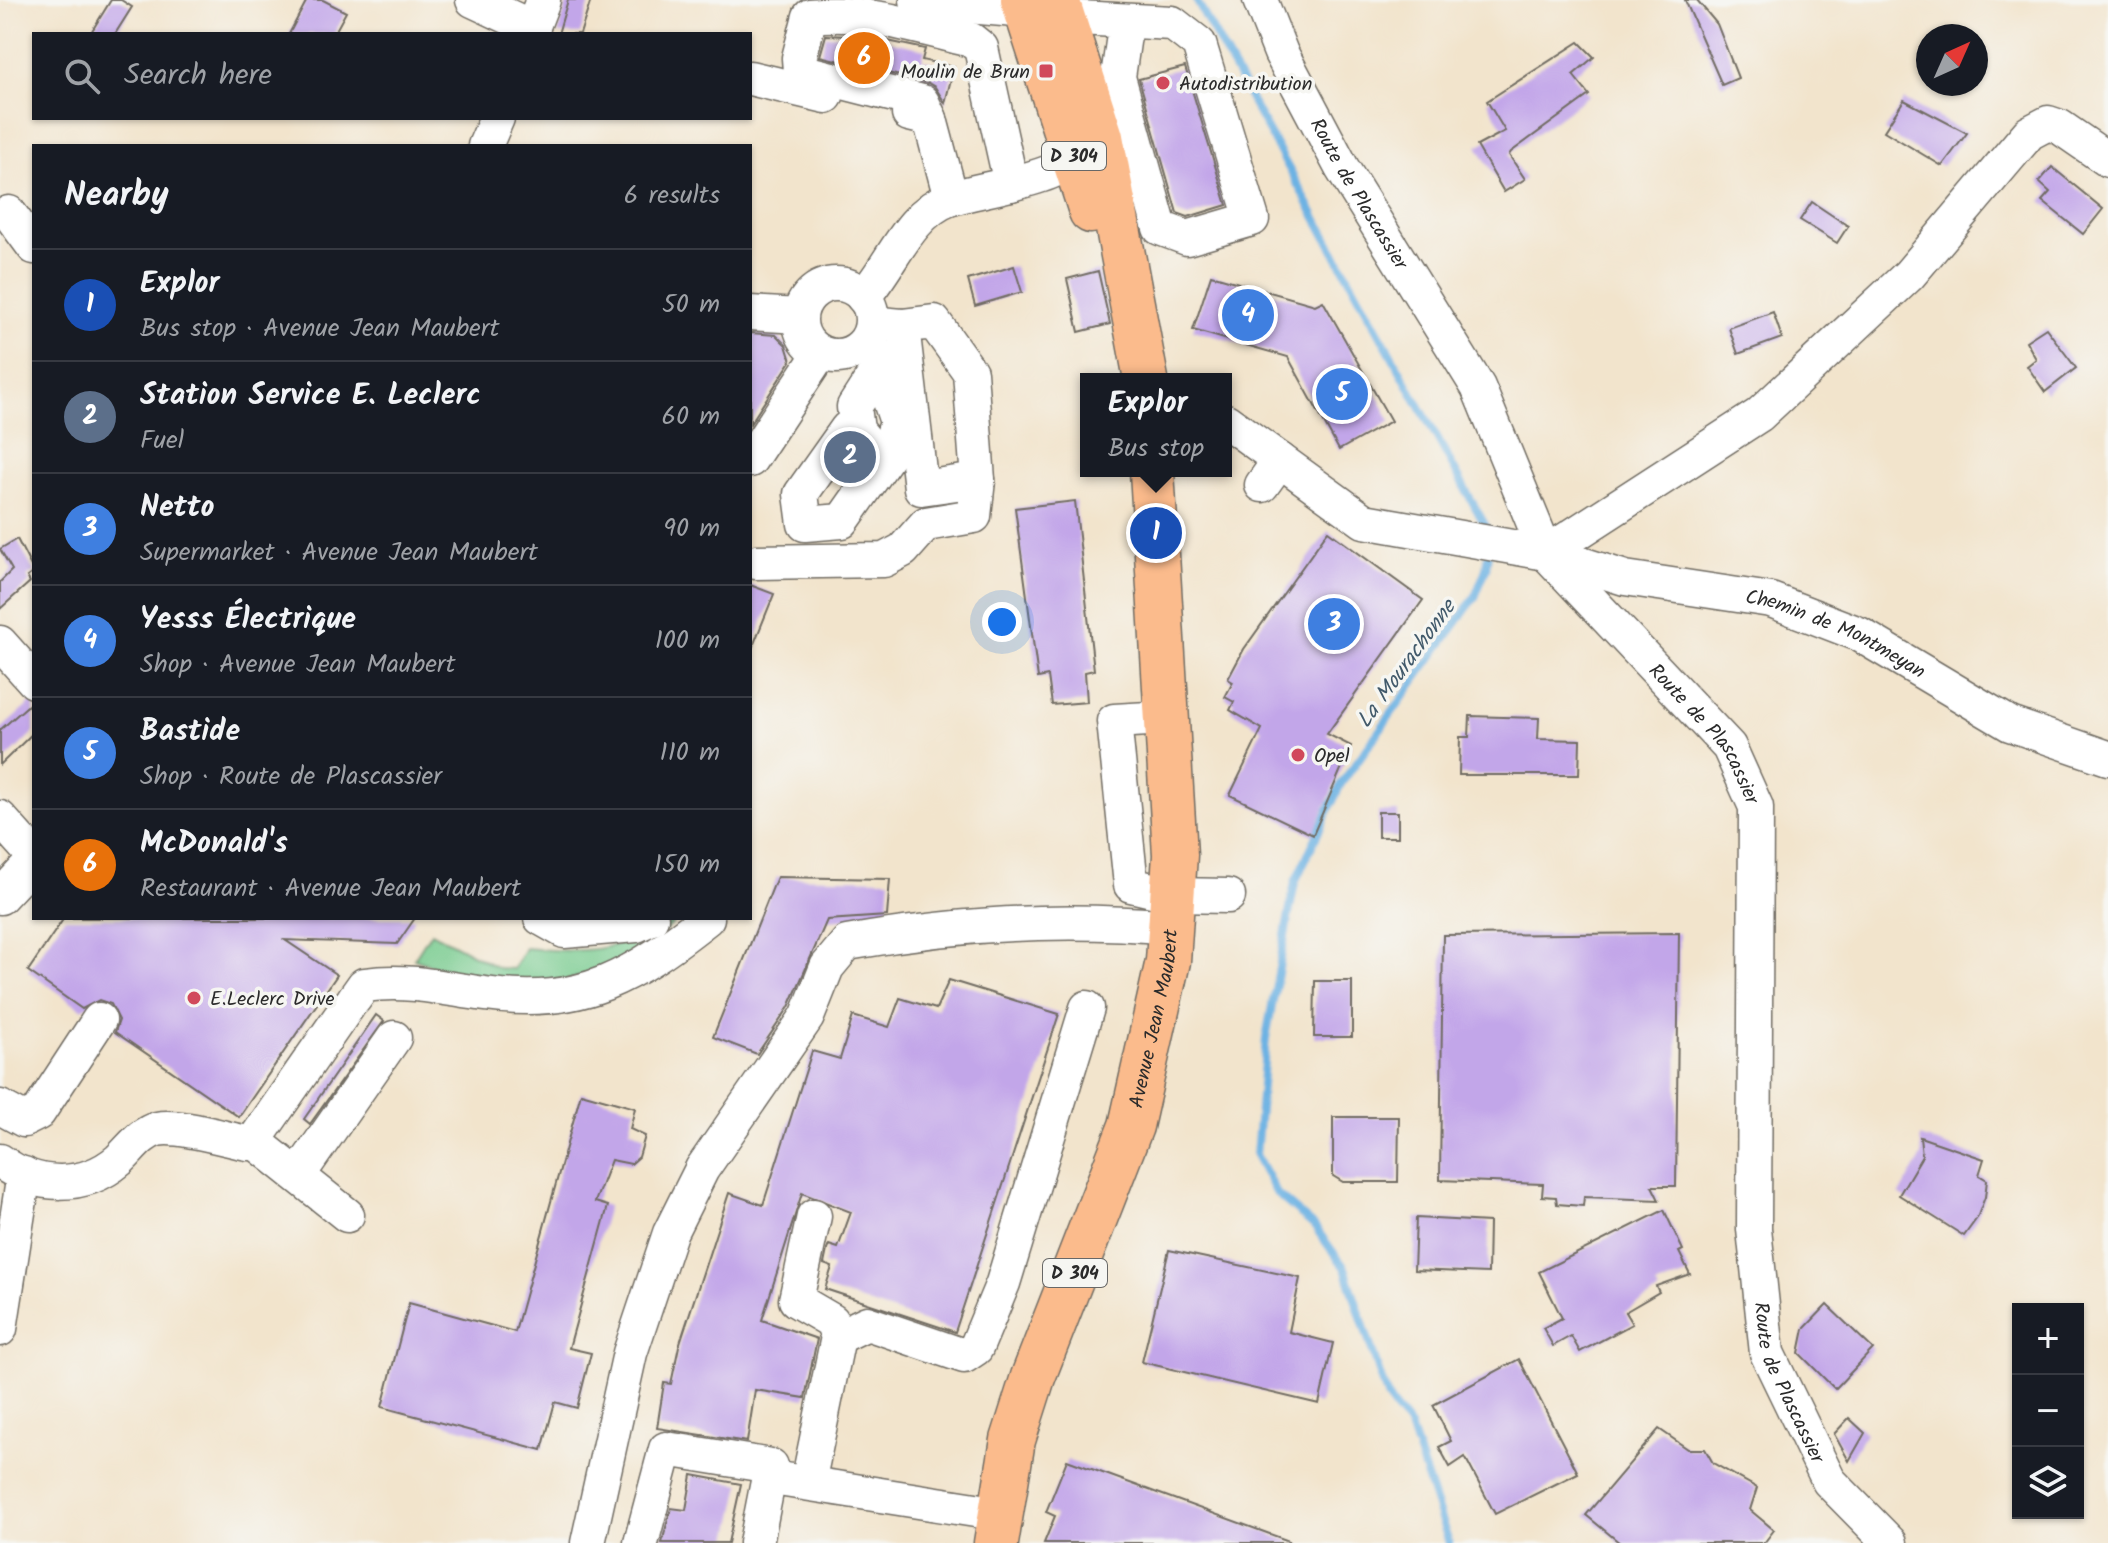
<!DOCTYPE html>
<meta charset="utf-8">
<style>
body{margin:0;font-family:Kalam,sans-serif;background:#20242c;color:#f1f3f6}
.controls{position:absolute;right:24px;bottom:24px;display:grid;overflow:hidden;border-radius:0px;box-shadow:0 2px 6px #0004}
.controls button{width:72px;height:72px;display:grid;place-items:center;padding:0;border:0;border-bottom:2px solid #363941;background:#171b24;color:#f1f3f6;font:40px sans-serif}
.compass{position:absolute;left:1916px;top:24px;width:72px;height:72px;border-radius:50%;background:#171b24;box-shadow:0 2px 6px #0004;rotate:45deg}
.you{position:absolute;left:1002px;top:622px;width:28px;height:28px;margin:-20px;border:6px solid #fff;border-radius:50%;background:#1a73e8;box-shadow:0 0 0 12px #1a73e833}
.badge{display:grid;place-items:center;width:52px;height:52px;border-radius:50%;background:#b45309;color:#fff;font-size:26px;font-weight:700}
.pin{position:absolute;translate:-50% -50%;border:4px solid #fff;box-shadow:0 2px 8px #0006}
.popup{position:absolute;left:1080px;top:373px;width:152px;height:104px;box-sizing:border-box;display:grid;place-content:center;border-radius:0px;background:#171b24;filter:drop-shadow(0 2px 6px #0005);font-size:26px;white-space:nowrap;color:#9ea1a6}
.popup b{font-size:30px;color:#f1f3f6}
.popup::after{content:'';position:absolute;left:50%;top:100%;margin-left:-16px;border:16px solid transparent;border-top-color:#171b24}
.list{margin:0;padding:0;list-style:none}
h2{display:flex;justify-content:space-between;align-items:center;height:104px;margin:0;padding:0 32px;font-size:34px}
h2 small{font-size:26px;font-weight:400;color:#9ea1a6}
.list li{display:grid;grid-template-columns:52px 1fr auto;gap:24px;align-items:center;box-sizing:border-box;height:112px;padding:0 32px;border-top:2px solid #363941}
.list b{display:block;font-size:30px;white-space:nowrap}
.list p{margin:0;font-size:26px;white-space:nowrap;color:#9ea1a6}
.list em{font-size:26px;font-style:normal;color:#9ea1a6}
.icon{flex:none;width:44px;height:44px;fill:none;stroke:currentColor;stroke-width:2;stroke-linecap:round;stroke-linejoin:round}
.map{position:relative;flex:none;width:2108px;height:1543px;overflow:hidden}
.search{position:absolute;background:#171b24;box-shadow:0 2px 6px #0004;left:32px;top:32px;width:720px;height:88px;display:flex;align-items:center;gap:20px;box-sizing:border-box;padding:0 28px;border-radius:0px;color:#9ea1a6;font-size:30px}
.panel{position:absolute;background:#171b24;box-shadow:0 2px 6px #0004;left:32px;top:144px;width:720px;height:776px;border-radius:0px}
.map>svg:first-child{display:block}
.green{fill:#77cb8e;stroke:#517b5c;stroke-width:2}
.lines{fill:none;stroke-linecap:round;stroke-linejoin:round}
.stream{stroke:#6db2e3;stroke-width:8}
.building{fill:#c2a6e9}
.minor-casing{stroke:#716c63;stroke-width:37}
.major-casing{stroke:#716c63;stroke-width:47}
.minor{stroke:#fff;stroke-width:34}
.major{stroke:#fbbb8c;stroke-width:44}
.poi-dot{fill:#d1495b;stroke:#f6f6f2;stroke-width:3}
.labels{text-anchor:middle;stroke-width:7;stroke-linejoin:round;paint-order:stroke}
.shield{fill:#f6f6f2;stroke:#686867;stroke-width:2}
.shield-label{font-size:18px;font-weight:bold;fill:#2b2b2b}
.poi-label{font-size:20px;fill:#2b2b2b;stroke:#f6f6f2;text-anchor:start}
.street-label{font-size:20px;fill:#2b2b2b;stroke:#f6f6f2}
.water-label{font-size:22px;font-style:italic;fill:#425a6b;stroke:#f6f6f2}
</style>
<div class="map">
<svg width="2108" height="1543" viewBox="0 0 2108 1543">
<rect width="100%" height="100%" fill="#f6f6f2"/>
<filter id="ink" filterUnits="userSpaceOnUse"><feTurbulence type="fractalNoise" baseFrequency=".0125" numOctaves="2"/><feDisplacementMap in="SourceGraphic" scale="16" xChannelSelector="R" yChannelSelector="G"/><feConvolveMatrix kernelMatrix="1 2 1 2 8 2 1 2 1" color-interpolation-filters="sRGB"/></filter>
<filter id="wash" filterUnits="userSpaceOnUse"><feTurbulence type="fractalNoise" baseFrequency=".006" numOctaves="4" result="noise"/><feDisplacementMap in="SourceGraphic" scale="32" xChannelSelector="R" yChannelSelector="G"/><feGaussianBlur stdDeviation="1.8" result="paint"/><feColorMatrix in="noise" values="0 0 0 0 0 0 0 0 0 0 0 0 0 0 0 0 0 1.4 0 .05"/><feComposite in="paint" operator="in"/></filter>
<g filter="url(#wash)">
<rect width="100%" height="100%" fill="#f2e4cc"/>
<path class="green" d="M 680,918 L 633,959 L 557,984 L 483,984 L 414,959 L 431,932 L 498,968 L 513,969 L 525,948 C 591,955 622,949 680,918 Z"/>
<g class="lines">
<g class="stream">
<polyline points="1196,0 1490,534"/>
<polyline points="1449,1543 1410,1427 1388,1399 1345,1268 1314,1226 1277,1194 1256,1155 1266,1038 1295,882 1341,784 1475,597 1486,569 1488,552"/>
</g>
</g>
<g id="blocks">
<g class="building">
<polygon points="111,0 121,0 132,7 115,34 90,34"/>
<polygon points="307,0 323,0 346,12 334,34 289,34"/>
<polygon points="568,0 591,0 580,34 558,34"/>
<polygon points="1685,0 1697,0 1717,24 1738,78 1722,85"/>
<polygon points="826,35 869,37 925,49 922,60 954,67 945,103 935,87 928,83 820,56"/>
<polygon points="1579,42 1594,57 1573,75 1589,95 1511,152 1509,155 1525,179 1504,192 1477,146 1505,131 1487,101"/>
<polygon points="1185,67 1227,205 1188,217 1177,213 1139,79"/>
<polygon points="1904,100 1967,133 1942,166 1884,131"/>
<polygon points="2052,167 2103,209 2083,234 2042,201 2050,192 2039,182"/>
<polygon points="1812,202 1848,226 1837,243 1800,220"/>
<polygon points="1014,266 1022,292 975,306 968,280"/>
<polygon points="1098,271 1110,324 1079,332 1067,279"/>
<polygon points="1211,275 1315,305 1323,301 1391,421 1339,450 1288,357 1193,330"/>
<polygon points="1773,312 1782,338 1738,354 1729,328"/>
<polygon points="2046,328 2076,368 2045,392 2027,366 2036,359 2026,341"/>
<polygon points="750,333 776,335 786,345 791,361 750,424"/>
<polygon points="1075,501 1094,670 1085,672 1087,702 1052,705 1048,676 1038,678 1015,508"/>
<polygon points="1328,531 1423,600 1327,734 1351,746 1313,835 1230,795 1262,729 1230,710 1234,702 1225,697 1233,682 1228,679 1244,649"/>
<polygon points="17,539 34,572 27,577 30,582 0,609 0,582 12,570 0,549"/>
<polygon points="750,585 774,594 751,651 750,651"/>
<polygon points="34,700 34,732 0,765 0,730"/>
<polygon points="1470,716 1539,718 1538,739 1580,740 1579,775 1459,775 1460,737 1469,737"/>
<rect x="1378" y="812" width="20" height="25"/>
<polygon points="777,877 890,879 887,916 827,920 789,1007 757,1054 713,1037"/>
<polygon points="64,918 415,918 397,944 285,940 337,975 239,1117 115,1032 119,1020 111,1004 99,1000 82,1009 28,971"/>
<polygon points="1679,933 1676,1186 1652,1186 1659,1200 1584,1197 1583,1206 1557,1204 1556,1197 1542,1196 1543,1184 1440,1180 1443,935"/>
<polygon points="949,980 1059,1014 955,1332 825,1289 832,1267 824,1264 827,1250 829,1245 838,1248 851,1212 802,1193 762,1320 817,1339 805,1398 755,1390 747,1442 657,1428 664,1383 671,1384 679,1346 729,1193 763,1205 812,1051 840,1059 853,1016 889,1027 900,998 936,1009"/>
<polygon points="1315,981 1352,981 1352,1037 1314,1037"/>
<polygon points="376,1015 384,1021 310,1124 304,1119"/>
<polygon points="581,1093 635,1108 630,1129 645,1136 639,1157 631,1164 611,1160 595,1202 608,1206 569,1348 591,1353 577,1408 555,1402 542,1450 382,1407 409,1303 515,1332"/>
<polygon points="1333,1117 1399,1117 1398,1182 1343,1182 1333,1176"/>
<polygon points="1920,1137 1984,1159 1979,1175 1987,1180 1985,1197 1977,1218 1964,1236 1899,1195 1922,1156"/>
<polygon points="1664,1210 1683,1250 1679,1252 1690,1274 1656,1286 1659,1292 1625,1312 1632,1324 1580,1352 1571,1336 1553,1346 1543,1328 1562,1318 1539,1272"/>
<polygon points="1416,1218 1489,1222 1488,1273 1414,1270"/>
<polygon points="1169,1250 1300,1278 1289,1332 1333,1343 1319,1404 1142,1362"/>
<polygon points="1827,1305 1873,1349 1835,1389 1799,1353 1804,1329"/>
<polygon points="1519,1359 1578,1473 1495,1514 1465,1457 1450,1467 1439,1447 1451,1441 1433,1405"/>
<polygon points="1849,1418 1865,1433 1849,1461 1834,1434"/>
<polygon points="1659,1429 1688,1449 1705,1449 1713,1463 1757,1488 1750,1510 1774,1530 1764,1543 1620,1543 1586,1515"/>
<polygon points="1067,1460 1289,1541 1289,1543 1044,1543 1055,1516 1046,1512"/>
<polygon points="692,1475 741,1484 728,1543 662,1543 671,1508 686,1510"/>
</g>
</g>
</g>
<g filter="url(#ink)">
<use href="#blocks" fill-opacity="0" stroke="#716c63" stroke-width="2"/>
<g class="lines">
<g class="minor-casing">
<g id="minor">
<polyline points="473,0 533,28"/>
<polyline points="917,0 968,6"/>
<polyline points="967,0 968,6 1027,11"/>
<path id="s1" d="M 1260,0 L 1281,53 L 1342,168 L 1478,387 L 1546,553 L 1729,747 L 1756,807 L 1754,1229 L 1767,1353 L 1829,1481 L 1890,1543"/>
<polyline points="1063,19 1078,18 1172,23 1199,44 1252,219 1187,238 1160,228 1118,77 1126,21"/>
<polyline points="530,34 543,0"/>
<polyline points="750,78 826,96"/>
<polyline points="909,114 930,119 951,198"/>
<path d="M 930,119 L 922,102 L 800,71 L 799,58 L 810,16 C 865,10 919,27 971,40 L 981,48 L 1011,184"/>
<polyline points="485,146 497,118"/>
<polyline points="9,213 34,247"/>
<circle cx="836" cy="320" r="36"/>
<path d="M 863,297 C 891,267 908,214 949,199 C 982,187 1078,179 1086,141"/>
<polyline points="750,313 799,316"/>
<polyline points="880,324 902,326 921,488 978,480"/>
<path id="s2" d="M 1226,421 L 1364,521 L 1546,553 L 1625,578 L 1771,600 L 1859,634 L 2010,724 L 2108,758"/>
<polyline points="857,430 847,429 801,494 805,524 842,521 887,457 897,422 879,368"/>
<polyline points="867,448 869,445 857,430 854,407 879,368 869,336"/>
<polyline points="750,460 820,354"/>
<polyline points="1262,485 1280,460"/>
<polyline points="1546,553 1759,415 1909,275 2029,133 2048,123 2060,127 2108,160"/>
<polyline points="756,562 884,560 903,550 926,524 974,516 978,480 970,372 934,322 902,326"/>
<polyline points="0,643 34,681"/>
<polyline points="1166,718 1114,721 1131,885 1173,895 1228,896"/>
<polyline points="0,818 34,856"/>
<polyline points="0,897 34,861"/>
<polyline points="541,918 564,931 636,925 651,918"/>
<path d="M 354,999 L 364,985 C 409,979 441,988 485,994 C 583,1008 633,976 707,918"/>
<polyline points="0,1107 24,1120 38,1113 99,1020"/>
<polyline points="254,1141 348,1006"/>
<path d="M 0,1161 C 36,1189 85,1189 119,1160 C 131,1149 140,1134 157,1129 C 178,1124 226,1139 248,1143 L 254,1141 L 347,1215"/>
<polyline points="299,1174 394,1038"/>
<polyline points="0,1329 24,1174"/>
<polyline points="838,1337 867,1323 964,1356 976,1348 1003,1283 1087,1008"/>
<polyline points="785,1480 1001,1514"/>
<polyline points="808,1483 838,1337 832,1321 796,1300 814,1216"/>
<path d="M 588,1543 L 630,1353 L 670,1233 L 702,1169 L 807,1017 L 827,967 L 847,943 C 954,924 1061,917 1170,927"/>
<polyline points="641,1543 666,1449 771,1466 756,1543"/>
</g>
</g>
<g class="major-casing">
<g id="major">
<polyline points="1023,0 1091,211"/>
<polyline points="1057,0 1101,137 1146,379"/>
<path id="s3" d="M 996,1543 L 1013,1440 L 1033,1377 L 1131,1126 L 1168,961 L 1175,855 L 1152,471"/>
</g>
</g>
<use href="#minor" class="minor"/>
<use href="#major" class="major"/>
</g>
</g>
<g class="poi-dot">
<rect x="1038" y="63" width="16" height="16" rx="4"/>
<circle cx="1163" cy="83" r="8"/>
<circle cx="1298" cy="755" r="8"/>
<circle cx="194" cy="998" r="8"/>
</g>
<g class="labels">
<g class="shield">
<rect x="1042" y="142" width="64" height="28" rx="6"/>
<rect x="1043" y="1259" width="64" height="28" rx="6"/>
</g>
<g class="shield-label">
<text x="1074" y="162">D 304</text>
<text x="1075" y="1279">D 304</text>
</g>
<g class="poi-label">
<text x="1030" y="78" text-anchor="end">Moulin de Brun</text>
<text x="1179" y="90">Autodistribution</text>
<text x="1314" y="762">Opel</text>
<text x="210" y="1005">E.Leclerc Drive</text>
</g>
<g class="street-label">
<text dy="7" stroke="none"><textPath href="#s1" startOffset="218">Route de Plascassier</textPath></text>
<text dy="7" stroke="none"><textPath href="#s2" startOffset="658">Chemin de Montmeyan</textPath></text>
<text dy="7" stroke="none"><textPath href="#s1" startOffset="866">Route de Plascassier</textPath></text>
<text dy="7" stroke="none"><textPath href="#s3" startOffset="550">Avenue Jean Maubert</textPath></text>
<text dy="7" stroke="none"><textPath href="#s1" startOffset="1538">Route de Plascassier</textPath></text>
</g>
<g class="water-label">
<text transform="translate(1405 663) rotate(-54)" y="8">La Mourachonne</text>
</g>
</g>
</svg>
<div class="controls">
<button>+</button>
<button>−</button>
<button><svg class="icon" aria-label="layers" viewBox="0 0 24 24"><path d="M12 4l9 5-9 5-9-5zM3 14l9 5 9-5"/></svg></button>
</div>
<svg class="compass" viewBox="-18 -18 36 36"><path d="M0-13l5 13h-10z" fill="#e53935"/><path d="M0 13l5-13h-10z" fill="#9ea1a6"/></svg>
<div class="you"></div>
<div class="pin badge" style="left:1156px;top:533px;background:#1a4fb4">1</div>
<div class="popup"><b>Explor</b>Bus stop</div>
<div class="pin badge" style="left:850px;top:457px;background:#5c6f8a">2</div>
<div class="pin badge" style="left:1334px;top:624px;background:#3f7fe0">3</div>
<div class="pin badge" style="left:1248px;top:315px;background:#3f7fe0">4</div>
<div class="pin badge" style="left:1342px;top:394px;background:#3f7fe0">5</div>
<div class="pin badge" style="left:864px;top:58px;background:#e8710a">6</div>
<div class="search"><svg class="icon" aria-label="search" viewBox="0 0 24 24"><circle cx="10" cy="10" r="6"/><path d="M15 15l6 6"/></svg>Search here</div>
<section class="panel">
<h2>Nearby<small>6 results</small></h2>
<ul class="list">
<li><span class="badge" style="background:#1a4fb4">1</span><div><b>Explor</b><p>Bus stop · Avenue Jean Maubert</p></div><em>50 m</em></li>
<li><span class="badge" style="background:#5c6f8a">2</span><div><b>Station Service E. Leclerc</b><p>Fuel</p></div><em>60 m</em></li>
<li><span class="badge" style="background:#3f7fe0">3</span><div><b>Netto</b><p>Supermarket · Avenue Jean Maubert</p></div><em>90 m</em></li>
<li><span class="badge" style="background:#3f7fe0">4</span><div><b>Yesss Électrique</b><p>Shop · Avenue Jean Maubert</p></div><em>100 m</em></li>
<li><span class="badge" style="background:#3f7fe0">5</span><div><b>Bastide</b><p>Shop · Route de Plascassier</p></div><em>110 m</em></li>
<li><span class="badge" style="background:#e8710a">6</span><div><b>McDonald's</b><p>Restaurant · Avenue Jean Maubert</p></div><em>150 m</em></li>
</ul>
</section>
</div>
